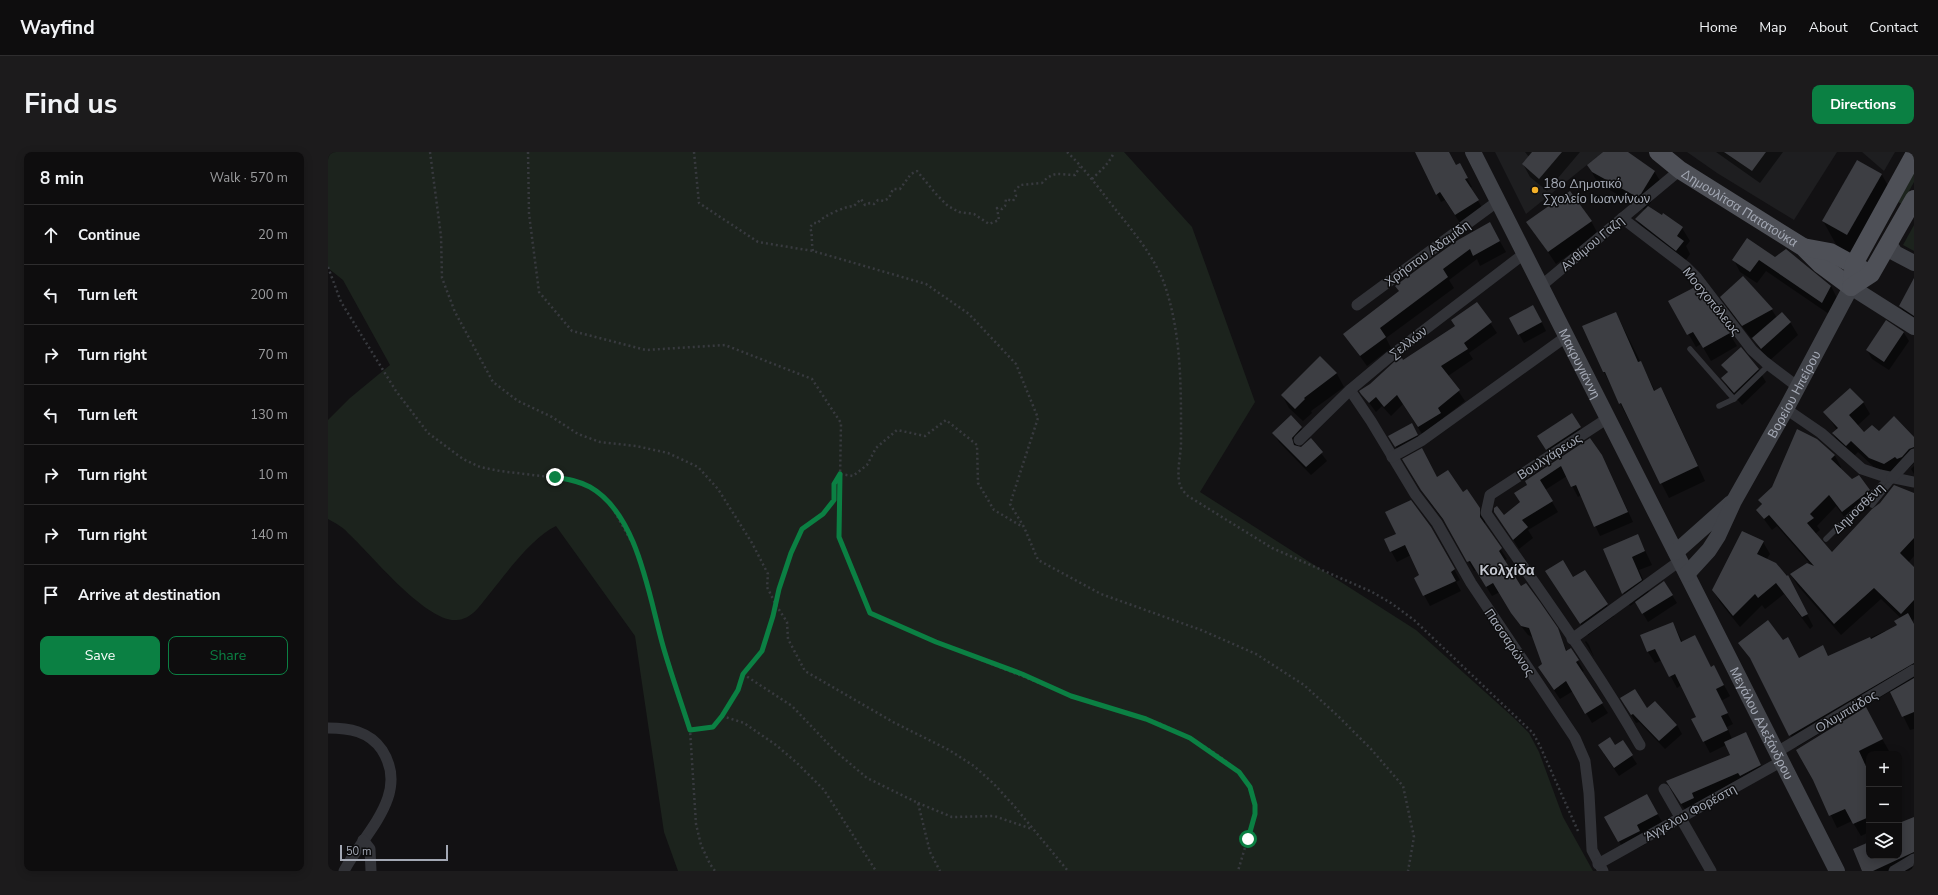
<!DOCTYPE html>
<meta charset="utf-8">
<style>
body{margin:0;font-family:"Nunito Sans",sans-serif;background:#1c1b1c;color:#f1f3f6}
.controls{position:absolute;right:12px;bottom:12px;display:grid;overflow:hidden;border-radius:8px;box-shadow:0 2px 10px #0003}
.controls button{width:36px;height:36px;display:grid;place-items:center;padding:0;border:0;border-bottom:1px solid #2e2d2e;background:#0e0d0e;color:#f1f3f6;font:20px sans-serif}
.scale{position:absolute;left:12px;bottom:10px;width:108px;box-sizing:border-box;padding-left:4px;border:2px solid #a3a8b4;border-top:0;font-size:11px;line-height:14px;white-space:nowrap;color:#a3a8b4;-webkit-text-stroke:3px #0d0d0e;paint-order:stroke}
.stop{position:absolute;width:12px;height:12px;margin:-9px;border:3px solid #0b8043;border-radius:50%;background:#fff}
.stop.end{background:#0b8043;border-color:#fff;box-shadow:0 1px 4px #0008}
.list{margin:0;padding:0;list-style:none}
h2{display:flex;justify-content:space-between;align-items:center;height:52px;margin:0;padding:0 16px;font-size:17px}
h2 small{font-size:13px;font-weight:400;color:#9b9c9e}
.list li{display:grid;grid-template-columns:26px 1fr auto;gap:12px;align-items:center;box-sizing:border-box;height:60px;padding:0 16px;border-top:1px solid #2e2d2e}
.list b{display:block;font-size:15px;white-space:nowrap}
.list em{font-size:13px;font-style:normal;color:#9b9c9e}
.actions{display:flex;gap:8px;padding:12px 16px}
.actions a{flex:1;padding:9px 0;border:1px solid #0b8043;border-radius:8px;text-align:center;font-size:14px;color:#0b8043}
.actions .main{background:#0b8043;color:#fff}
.icon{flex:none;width:22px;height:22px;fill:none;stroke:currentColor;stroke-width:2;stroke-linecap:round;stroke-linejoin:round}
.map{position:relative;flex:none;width:1586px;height:719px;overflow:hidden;border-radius:8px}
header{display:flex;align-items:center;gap:24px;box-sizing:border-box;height:56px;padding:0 20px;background:#0e0d0e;border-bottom:1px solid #2e2d2e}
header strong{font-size:19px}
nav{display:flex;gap:22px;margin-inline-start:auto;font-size:14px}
.intro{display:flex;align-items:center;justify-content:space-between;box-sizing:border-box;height:96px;padding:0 24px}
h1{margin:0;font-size:28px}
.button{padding:10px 18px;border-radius:8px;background:#0b8043;color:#fff;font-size:14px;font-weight:700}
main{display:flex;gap:24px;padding:0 24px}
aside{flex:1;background:#0e0d0e;border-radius:8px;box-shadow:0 2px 10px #0003}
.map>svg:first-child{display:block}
.built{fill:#1e1e20}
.green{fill:#1c231d}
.shadow{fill:#0007}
.building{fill:#3d3e43}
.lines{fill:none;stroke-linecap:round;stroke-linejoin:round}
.path{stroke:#383a3f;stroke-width:2.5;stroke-dasharray:2 3;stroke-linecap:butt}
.lane{stroke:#323338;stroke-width:5.5}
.street{stroke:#323338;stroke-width:11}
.secondary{stroke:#404248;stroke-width:16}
.primary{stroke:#4e5057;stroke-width:18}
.route{stroke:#0b8043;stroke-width:5}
.poi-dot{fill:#f4b028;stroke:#0d0d0e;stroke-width:1.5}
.labels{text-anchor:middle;stroke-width:3;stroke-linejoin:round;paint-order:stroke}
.poi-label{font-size:13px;fill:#a3a8b4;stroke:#0d0d0e;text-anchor:start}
.street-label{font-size:13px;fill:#a3a8b4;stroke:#0d0d0e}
.neighbourhood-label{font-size:14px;font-weight:bold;fill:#c4c7d0;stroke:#0d0d0e}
</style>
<header>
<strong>Wayfind</strong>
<nav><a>Home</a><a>Map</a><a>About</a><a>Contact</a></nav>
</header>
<div class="intro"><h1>Find us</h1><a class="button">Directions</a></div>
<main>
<aside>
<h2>8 min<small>Walk · 570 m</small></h2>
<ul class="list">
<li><svg class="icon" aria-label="ahead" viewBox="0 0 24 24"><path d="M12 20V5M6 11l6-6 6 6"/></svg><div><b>Continue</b></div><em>20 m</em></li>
<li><svg class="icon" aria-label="left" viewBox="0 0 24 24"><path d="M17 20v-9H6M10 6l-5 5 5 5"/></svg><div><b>Turn left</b></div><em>200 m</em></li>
<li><svg class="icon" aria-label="right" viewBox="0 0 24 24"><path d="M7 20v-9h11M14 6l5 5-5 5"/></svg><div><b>Turn right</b></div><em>70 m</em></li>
<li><svg class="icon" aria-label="left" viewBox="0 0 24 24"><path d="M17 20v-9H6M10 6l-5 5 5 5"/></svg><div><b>Turn left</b></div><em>130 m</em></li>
<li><svg class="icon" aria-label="right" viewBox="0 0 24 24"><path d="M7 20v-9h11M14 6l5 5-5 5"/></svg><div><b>Turn right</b></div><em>10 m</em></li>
<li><svg class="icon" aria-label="right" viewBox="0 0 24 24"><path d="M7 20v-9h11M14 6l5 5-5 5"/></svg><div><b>Turn right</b></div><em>140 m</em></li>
<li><svg class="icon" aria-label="arrive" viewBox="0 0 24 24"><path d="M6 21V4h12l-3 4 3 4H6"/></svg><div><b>Arrive at destination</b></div></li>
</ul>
<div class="actions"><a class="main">Save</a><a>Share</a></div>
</aside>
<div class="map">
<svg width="1586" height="719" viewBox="0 0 1586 719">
<rect width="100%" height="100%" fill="#121113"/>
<g class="built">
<polygon points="1167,0 1275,0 1198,62"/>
<polygon points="1359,0 1509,0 1466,68 1389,21"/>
<polygon points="1534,0 1567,0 1556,19"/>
</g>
<g class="green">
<path d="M 0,0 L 796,0 L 864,75 L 927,250 L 872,340 L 1088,478 L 1186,566 L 1201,581 L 1211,600 L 1235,665 L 1265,719 L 350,719 L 336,680 L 307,484 L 228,374 C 204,385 176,424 159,445 C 151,455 143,467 129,468 C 98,471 42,401 20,381 C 15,375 7,371 0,367 L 0,268 L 22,246 L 62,213 L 15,128 L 0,116 Z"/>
<polygon points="1586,21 1586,30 1574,52 1570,50"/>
<polygon points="1586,73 1586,99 1575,93"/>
</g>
<g class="shadow">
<polygon points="1088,0 1120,0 1128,14 1136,21 1144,35 1142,36 1155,57 1132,71 1117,48 1113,50"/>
<polygon points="1197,0 1252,0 1219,39 1202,25 1195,12 1201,5"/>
<polygon points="1276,0 1293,0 1326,19 1334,32 1320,55 1354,76 1362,89 1358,94 1362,102 1356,111 1316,80 1308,67 1317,58 1273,33 1267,26 1260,13"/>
<polygon points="1388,0 1455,0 1432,31"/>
<polygon points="1530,9 1554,23 1568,48 1533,107 1509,94 1495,69"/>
<polygon points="1263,69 1270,82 1228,112 1200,70"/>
<polygon points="1162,72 1178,100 1152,114 1149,107 1121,128 1126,136 1058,186 1063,196 1039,214 1016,182"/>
<polygon points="1447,106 1503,134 1509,146 1501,162 1438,119 1429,131 1412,120 1406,108"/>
<polygon points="1586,128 1586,168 1577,163 1572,154"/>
<polygon points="1366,136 1401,181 1409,194 1383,209 1373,192 1368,195 1342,150"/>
<polygon points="1394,145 1444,158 1449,166 1462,170 1470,183 1441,209 1433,199 1424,185 1423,186 1401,158"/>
<polygon points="1149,151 1169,181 1141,201 1145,207 1120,224 1137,249 1115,266 1118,271 1096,285 1075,252 1063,264 1054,254 1048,260 1033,240 1128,175"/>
<polygon points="1288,161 1327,239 1333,236 1341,251 1377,329 1341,346 1276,220"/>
<polygon points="1210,163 1218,179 1196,191 1182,166"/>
<polygon points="1558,170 1576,181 1581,189 1561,218 1544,207 1539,198"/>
<polygon points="992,205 1009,222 1016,235 983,259 984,261 975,269 961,256 954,243"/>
<polygon points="1395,213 1430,217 1438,230 1414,253 1402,239 1394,226 1400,221"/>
<polygon points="1535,250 1542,262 1529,274 1536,282 1551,280 1586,286 1586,311 1581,316 1563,324 1549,318 1530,300 1525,305 1512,293 1505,282 1509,278 1497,260"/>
<polygon points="1243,263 1257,284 1224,306 1215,293"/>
<polygon points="1083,272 1094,291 1073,303 1061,284"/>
<polygon points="973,276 978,284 969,295 973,296 983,288 999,309 983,323 951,290 946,281"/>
<polygon points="1488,287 1507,304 1513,315 1512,317 1524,328 1541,338 1548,350 1521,371 1508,354 1489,374 1492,378 1487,382 1504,401 1586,343 1586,404 1580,411 1586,416 1586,467 1580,473 1553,447 1513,483 1470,434 1463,423 1484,414 1449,374 1444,378 1429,358 1434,354 1431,348 1445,335"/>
<polygon points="1261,288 1279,314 1305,370 1272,384 1253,343 1250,345 1239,324 1217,338 1230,360 1200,378 1205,386 1191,397 1167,359 1176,364 1193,351 1187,342"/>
<polygon points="1076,308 1135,342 1151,357 1157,367 1157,374 1179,407 1176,409 1193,435 1229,477 1239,499 1243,498 1250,509 1256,519 1253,520 1280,561 1264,571 1245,539 1232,547 1217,525 1216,513 1205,485 1200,483 1190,470 1172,440 1164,444 1148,418 1146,419 1122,377 1100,348"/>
<polygon points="1586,314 1586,322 1583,317"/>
<polygon points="1102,375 1132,428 1128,430 1133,439 1102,454 1087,426 1093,424 1083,403 1069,410 1063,399 1069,382"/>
<polygon points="1310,384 1324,413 1311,418 1321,441 1336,430 1349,451 1320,470 1308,450 1302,454 1276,398"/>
<polygon points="1435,390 1442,402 1438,408 1466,436 1485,474 1482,477 1456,442 1437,457 1434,453 1412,475 1392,450 1385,438"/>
<polygon points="1218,419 1245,426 1256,419 1286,464 1260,483"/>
<polygon points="1345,471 1355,491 1373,496 1383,516 1392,526 1402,544 1393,549 1405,572 1399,575 1404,587 1417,581 1438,624 1360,662 1345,640 1403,603 1398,593 1382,601 1364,567 1369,565 1353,533 1349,536 1334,508 1327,511 1320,500 1314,483"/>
<polygon points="1586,474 1586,577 1582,578 1563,539 1469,595 1428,515 1412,491 1455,489 1471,507 1495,495 1501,505 1557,479 1560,485"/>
<polygon points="1258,489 1261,493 1266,505 1257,490"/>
<polygon points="1293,546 1349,573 1354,582 1337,597 1311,570 1308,571"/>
<polygon points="1544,569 1561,599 1556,602 1541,602 1541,610 1537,612 1541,620 1541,680 1533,684 1524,669 1509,676 1486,628"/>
<polygon points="1294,589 1309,612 1291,624 1276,602"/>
<polygon points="1326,656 1337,675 1316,687 1318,692 1298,702 1278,665"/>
<polygon points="1586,666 1586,719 1536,719 1541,691 1541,704 1571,704 1571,672"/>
</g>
<g class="building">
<polygon points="1087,0 1121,0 1128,13 1132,11 1140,26 1137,27 1151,48 1127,63 1112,40 1108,43"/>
<polygon points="1204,0 1234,0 1211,27 1194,12"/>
<polygon points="1275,0 1300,0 1327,19 1313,42 1309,45 1264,20 1259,13"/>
<polygon points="1396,0 1438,0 1424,19"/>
<polygon points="1529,8 1554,22 1519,83 1494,69"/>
<polygon points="1242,39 1264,69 1220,100 1198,70"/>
<polygon points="1320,54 1334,63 1335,61 1355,75 1349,84 1356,89 1348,99 1307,67"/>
<polygon points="1162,70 1172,89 1145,104 1142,97 1115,117 1120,125 1052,176 1058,185 1032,204 1015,182 1071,139 1067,134 1106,105 1130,88"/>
<polygon points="1419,86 1447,105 1458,97 1503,134 1494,151 1431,108 1422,120 1404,108"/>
<polygon points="1415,124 1445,157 1414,174 1392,145"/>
<polygon points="1586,126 1586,164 1571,154"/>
<polygon points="1367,135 1402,181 1375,196 1365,180 1359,183 1340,149"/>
<polygon points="1149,150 1164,170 1136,191 1140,197 1113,214 1132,238 1110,256 1113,261 1090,275 1069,243 1056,255 1048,245 1041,251 1033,242 1031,239 1042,232 1067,209 1074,206 1075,208 1127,174 1123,168"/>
<polygon points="1205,153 1214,170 1190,183 1181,166"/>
<polygon points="1288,160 1310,210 1313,209 1326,239 1333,235 1370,314 1332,332 1293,251 1291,252 1277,220 1275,220 1254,174"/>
<polygon points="1454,160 1463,170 1433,197 1424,186"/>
<polygon points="1558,168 1576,180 1556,210 1538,198"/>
<polygon points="1413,195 1431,217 1406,241 1393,226 1400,220 1393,213"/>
<polygon points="992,204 1009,221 976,246 977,247 967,257 953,243"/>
<polygon points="1522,236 1536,250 1521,263 1536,280 1544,273 1551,279 1566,264 1586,285 1586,295 1581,297 1574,305 1569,307 1567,305 1556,312 1541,306 1523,289 1518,294 1504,281 1510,276 1495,260"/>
<polygon points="1244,261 1253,275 1218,298 1209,284"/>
<polygon points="963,263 974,275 964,286 966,293 973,295 983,286 995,300 978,315 944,281"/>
<polygon points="1084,271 1090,283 1067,295 1060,284"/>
<polygon points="1469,277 1489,287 1507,303 1503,307 1524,327 1531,323 1542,338 1514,360 1501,343 1482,362 1486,366 1479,371 1504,400 1544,357 1552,351 1566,333 1586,341 1586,386 1572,401 1586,415 1586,448 1573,462 1546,436 1506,472 1462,422 1479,411 1486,414 1441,363 1436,367 1428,358 1434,352 1430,348 1444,335"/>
<polygon points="1262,286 1274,303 1300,360 1266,375 1248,333 1243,335 1233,314 1212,328 1225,349 1194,368 1200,375 1185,388 1166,360 1166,356 1169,354 1176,363 1192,350 1186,341 1199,333 1197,329"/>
<polygon points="1094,296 1109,325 1120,318 1135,340 1139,337 1152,356 1152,365 1174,396 1171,399 1193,434 1198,431 1212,450 1230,476 1238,499 1243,496 1251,508 1248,510 1275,551 1257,562 1238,529 1226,538 1210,515 1214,512 1201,476 1193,474 1183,461 1165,431 1158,435 1142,409 1139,410 1115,367 1093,338 1074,307"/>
<polygon points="1083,348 1103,375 1127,417 1123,420 1128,429 1095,444 1086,426 1091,423 1077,393 1062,400 1056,387 1068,382 1057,360"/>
<polygon points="1414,379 1436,389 1429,402 1448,411 1459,424 1460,423 1480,462 1474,465 1448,431 1430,446 1427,442 1405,464 1384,438"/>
<polygon points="1310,382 1317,399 1304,405 1314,428 1294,442 1275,397"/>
<polygon points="1235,408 1245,425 1257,418 1280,452 1252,472 1217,419"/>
<polygon points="1336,429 1345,443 1314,462 1307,450"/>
<polygon points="1580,461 1586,472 1586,511 1461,584 1422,506 1410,491 1440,468 1455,488 1460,485 1471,506 1495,493 1500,504 1542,485 1543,487 1569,473 1566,469"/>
<polygon points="1345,470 1353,490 1367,483 1383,515 1386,513 1396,533 1388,537 1400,561 1393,564 1400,578 1375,590 1363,567 1368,565 1347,522 1341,525 1327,497 1319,500 1312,483"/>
<polygon points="1586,526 1586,560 1574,565 1562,540"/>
<polygon points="1307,537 1319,556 1327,549 1349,573 1331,589 1305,562 1303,563 1292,546"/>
<polygon points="1538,555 1555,587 1531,599 1541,621 1541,665 1525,672 1517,657 1501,664 1485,628 1468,598"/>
<polygon points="1418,580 1433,613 1412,624 1410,621 1364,641 1366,646 1353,652 1338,629 1402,603 1396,590"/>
<polygon points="1282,585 1287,593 1295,588 1305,603 1286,616 1270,593"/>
<polygon points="1319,642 1330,662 1309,673 1312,679 1290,690 1276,665"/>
<polygon points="1586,665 1586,700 1545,719 1534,719 1525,697 1541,690 1541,704 1571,704 1571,671"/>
</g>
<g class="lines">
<g class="path">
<polyline points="102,0 113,84 114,126 127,160 165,230 190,249 224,265 250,282 272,290 308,294 340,301 370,315 390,337 424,391 440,422 439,435 448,453 459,470 460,487 477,519 565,570 621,598 646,614 666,632 687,655 740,719"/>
<path d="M 200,0 L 201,62 L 211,140 L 244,179 L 318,198 L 397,193 L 484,227 L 513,271 L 511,385 L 542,461 C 608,491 675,516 741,543 C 766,553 792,558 817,566 C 845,575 909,608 922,635 C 926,643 927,653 927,662 L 910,719"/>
<polyline points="366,0 371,51 430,90 485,99 598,132 641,162 688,212 710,266 682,352 696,375 710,408 773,442 873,478 928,502 976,533 1010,564 1043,597 1075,634 1086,685 1080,719"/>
<path d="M 739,0 C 756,16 770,35 784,53 C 803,77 825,102 836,131 C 854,182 853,237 853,290 C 853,303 849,316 851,329 C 852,336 856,340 860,344 L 944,396 L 1044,440 L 1063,451 L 1086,468 L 1205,581 L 1212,594 L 1250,679"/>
<path d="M 764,27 C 772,19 782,11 786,0"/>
<path d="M 485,99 C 483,90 485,84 482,75 L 486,71 L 490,71 C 494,64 518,54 526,54 L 533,47 L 537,53 L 542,51 L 546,52 L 550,48 L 556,49 L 561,46 L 565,37 L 572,37 L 583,22 L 589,19 L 609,43 L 620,54 L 631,60 L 646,62 L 661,72 L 671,68 L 669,56 L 674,57 L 677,54 L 678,47 L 685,49 L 688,44 L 687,39 L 692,33 L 714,31 C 726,18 731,23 747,23 L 752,15"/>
<polyline points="0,115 13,150 68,239 100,281 135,307 152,315 172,319 246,328 262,335 273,343 284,355 312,405 336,495 362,578 368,672 373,693 382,712 387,719"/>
<polyline points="415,522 464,554 506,598 539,626 590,651 602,700 612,719"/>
<polyline points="394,564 416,571 448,593 469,611 496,638 548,719"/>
<polyline points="362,578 385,575 394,564 410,538 415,522 434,499 445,464 451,437 463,401 474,377 495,362 506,348 506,332 512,322 525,324 539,313 548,296 569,278 597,284 618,268 649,293 650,331 666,358 695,375"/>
<polyline points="590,651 624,665 666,664 704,677"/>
</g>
<g class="lane">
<polyline points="1362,197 1406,247"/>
<polyline points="1391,254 1406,247 1441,213"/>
<polyline points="1544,353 1566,326"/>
<polyline points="1498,387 1561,325"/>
</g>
<g class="street">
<polyline points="1294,66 1357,114 1369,126 1424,198 1437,210 1470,235"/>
<polyline points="1213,134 1352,18"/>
<polyline points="1029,153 1170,49"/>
<polyline points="1022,238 1043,269 1087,342 1109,371 1143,431 1247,586 1257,609 1261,641 1264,698 1275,719"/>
<polyline points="1458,257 1493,281 1534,317 1552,323 1586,330"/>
<path d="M 1280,266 L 1162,343 L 1158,361 C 1210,437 1266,512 1312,593"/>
<polyline points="971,288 1022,238 1065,202 1197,101"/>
<polyline points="1064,305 1093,289 1239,184"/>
<polyline points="1564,326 1586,302"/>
<polyline points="1244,487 1353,408"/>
<path d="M 0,576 C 21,576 41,579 54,598 C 83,643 35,682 16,719"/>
<polyline points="1449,600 1586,518"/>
<polyline points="1336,637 1383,719"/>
<polyline points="35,688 42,697 43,719"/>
<polyline points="1270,712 1454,609"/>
<polyline points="1566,719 1586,707"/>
</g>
<g class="secondary">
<path id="s1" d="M 1145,0 L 1509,719"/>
<polyline points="1561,92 1567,101 1586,111"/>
<polyline points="1348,400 1403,351"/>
<path id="s2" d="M 1359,422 L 1381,398 L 1390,384 L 1406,349 L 1458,257 L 1523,135 L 1586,175"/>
</g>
<g class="primary">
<path id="s3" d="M 1330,0 L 1352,18 L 1475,95 L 1492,112 L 1523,135"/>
<polyline points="1475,95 1502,100 1537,119"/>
<polyline points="1523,135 1526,112 1586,3"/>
<polyline points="1523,135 1543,122 1586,47"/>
</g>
</g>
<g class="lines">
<path class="route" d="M 227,325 C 239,327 251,329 262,335 C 310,362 321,445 335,494 C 343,522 353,550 362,578 L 385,575 L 394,564 L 410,538 L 415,522 L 434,499 L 445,464 L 451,437 L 463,401 L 474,377 L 495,362 L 506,348 L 506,332 L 512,322 L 511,385 L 542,461 L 608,490 L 694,522 L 743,544 L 818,567 L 862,586 L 911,620 L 922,635 L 927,653 L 927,662 L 920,687"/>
</g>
<circle class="poi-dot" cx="1207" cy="38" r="4"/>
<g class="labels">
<g class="poi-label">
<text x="1215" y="36">18ο Δημοτικό<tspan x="1215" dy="15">Σχολείο Ιωαννίνων</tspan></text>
</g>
<g class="street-label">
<text dy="5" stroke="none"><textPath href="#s3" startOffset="99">Δημουλίτσα Πατατούκα</textPath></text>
<text transform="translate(1264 91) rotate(-40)" y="5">Ανθίμου Γαζη</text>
<text transform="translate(1099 101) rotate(-36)" y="5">Χρήστου Αδαμίδη</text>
<text transform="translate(1384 149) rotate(51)" y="5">Μοσχοπόλεως</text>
<text transform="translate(1080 190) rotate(-38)" y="5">Σελλών</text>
<text dy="5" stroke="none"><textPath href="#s1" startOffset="237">Μακρυγιάννη</textPath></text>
<text dy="5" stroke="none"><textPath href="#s2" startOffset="210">Βορείου Ηπείρου</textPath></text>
<text transform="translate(1221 304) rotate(-33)" y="5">Βουλγάρεως</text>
<text transform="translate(1530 356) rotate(-44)" y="5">Δημοσθένη</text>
<text transform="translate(1182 490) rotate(56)" y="5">Πασσαρώνος</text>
<text transform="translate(1518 559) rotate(-31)" y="5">Ολυμπιάδος</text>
<text dy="5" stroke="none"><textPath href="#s1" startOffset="640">Μεγάλου Αλεξάνδρου</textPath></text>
<text transform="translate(1362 660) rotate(-29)" y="5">Άγγελου Φορέστη</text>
</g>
<g class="neighbourhood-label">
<text x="1179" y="423">Κολχίδα</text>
</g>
</g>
</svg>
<div class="controls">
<button>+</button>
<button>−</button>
<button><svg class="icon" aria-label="layers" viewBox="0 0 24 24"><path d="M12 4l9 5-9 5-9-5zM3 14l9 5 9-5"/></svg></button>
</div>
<div class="scale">50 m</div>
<div class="stop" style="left:920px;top:687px"></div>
<div class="stop end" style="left:227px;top:325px"></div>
</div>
</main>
